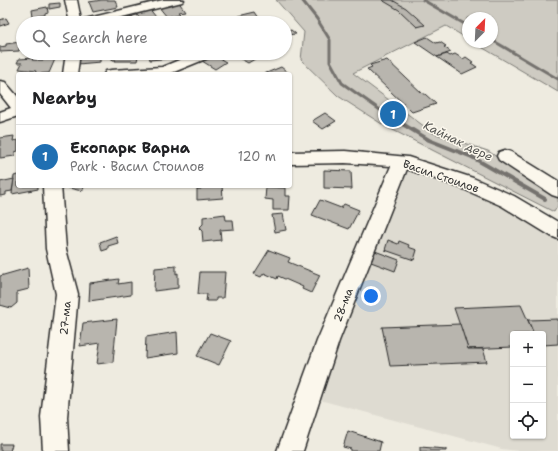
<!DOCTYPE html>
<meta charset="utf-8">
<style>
body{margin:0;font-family:"Shantell Sans",sans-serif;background:#f6f6f6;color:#202124}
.controls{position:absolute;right:12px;bottom:12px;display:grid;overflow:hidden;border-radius:4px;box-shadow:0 1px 3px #0004}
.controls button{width:36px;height:36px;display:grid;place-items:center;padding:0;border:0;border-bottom:1px solid #e0e0e0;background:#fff;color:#202124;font:20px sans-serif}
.compass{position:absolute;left:462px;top:12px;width:36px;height:36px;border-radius:50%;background:#fff;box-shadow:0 1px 3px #0004;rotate:24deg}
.you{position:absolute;left:371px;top:296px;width:14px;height:14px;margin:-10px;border:3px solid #fff;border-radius:50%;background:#1a73e8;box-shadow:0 0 0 6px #1a73e833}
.badge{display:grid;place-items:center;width:26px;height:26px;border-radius:50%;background:#1f6fb2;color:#fff;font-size:13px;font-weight:700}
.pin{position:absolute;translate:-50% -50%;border:2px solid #fff;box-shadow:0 1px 4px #0006}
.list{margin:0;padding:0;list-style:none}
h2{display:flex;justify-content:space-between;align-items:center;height:52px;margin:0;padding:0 16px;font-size:17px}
h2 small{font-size:13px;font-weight:400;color:#757577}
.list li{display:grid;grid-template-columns:26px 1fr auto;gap:12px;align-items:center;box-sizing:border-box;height:64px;padding:0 16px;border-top:1px solid #e0e0e0}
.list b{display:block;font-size:15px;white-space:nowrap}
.list p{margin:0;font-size:13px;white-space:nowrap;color:#757577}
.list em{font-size:13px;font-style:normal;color:#757577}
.icon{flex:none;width:22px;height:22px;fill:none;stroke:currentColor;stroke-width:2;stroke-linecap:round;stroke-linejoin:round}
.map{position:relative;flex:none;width:558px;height:451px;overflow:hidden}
.search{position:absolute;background:#fff;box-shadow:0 1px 3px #0004;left:16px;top:16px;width:276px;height:44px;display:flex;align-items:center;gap:10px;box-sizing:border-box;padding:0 14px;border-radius:22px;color:#757577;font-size:15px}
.panel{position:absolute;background:#fff;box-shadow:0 1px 3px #0004;left:16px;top:72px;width:276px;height:116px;border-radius:4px}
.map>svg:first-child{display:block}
.built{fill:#dedbd1;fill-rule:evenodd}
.green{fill:#cecbc2;stroke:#7c7b76}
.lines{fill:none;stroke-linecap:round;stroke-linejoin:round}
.stream-far1{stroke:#74726e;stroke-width:3}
.stream{stroke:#74726e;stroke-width:4}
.building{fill:#b8b5ae;stroke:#2b2b2b}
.minor-casing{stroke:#2b2b2b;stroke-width:3}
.minor{fill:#fbf7ec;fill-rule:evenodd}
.labels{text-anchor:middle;stroke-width:3;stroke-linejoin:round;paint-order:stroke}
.street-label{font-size:11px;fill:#2b2b2b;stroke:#fbf7ec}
.water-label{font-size:12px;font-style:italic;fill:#555552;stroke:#fbf7ec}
</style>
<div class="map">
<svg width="558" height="451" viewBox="0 0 558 451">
<rect width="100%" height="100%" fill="#eeebe0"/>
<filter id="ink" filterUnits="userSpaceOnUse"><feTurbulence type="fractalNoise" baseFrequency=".025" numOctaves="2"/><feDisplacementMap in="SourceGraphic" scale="8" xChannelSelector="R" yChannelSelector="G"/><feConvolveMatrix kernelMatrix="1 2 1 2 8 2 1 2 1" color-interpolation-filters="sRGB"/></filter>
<g filter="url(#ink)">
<path class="built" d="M 406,167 L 464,188 L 505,207 L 558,241 L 558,451 L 518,451 L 502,449 L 316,399 ZM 513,334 L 543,334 L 543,436 L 513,436 Z"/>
<polygon class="green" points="276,0 558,0 558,92 473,42 492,42 492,18 468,18 468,39 446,26 353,73 433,133 488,151 558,198 558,205 554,212 385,126 338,96 301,60 304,32"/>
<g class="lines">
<g class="stream-far1">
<polyline points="302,0 317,19 330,40 330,61 342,83 383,112"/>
<polyline points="423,0 468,26"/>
<polyline points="492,40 558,79"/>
</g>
<polyline class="stream" points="381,111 429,140 472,157 545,199"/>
</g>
<g class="building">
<polygon points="102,0 115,0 118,7 93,12 89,2"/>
<polygon points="382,0 392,0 406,8 425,25 417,27 399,10"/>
<polygon points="178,1 185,11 178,12 180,14 167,17 158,6"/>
<polygon points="60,3 60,7 49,9 49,4"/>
<polygon points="47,7 48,12 45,13 45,15 33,17 32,10"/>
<polygon points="148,7 156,17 141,20 137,15 128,17 125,13"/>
<polygon points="255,12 259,18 242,21 238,16"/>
<polygon points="208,16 212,23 189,23 188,21"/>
<polygon points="133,17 136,23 119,23 121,22 120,20"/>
<polygon points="6,18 9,23 0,26 0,20"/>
<polygon points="291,30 296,34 285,35 285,32"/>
<polygon points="427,37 436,43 440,42 446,46 444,47 451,52 437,57 415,42"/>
<polygon points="20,42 19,51 0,52 0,47 6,46 6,44"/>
<polygon points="77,53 102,53 102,55 100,55 100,62 78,64"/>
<polygon points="114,53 136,53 135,56 138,56 137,61 115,61 116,60 112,60"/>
<polygon points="149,53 170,53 171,58 150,60"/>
<polygon points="230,53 254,53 260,56 248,63"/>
<polygon points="447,54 450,56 455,54 463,59 466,57 473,62 471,63 477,67 462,74 437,57"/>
<polygon points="213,55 226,62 215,69 202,61"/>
<polygon points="45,57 56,57 49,73 35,74 36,71 19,69 22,63 17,63 19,59 34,58 32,60 44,60"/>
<polygon points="387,60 423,94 425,94 436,104 412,112 367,69 372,67 370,65"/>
<polygon points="281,67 290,74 264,74"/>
<polygon points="325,113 336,121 323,129 312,121"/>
<polygon points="14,136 13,141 18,140 18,151 15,152 15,156 0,158 0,138"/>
<polygon points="324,170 351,171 352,189 324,188"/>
<polygon points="18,175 18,186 38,186 38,189 12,194 14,176"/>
<polygon points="14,179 12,191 6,192 6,195 0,196 0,182"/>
<polygon points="60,186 85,186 82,191"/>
<polygon points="201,186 222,186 223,198 197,200 197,189 201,189"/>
<polygon points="266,187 285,188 285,196 290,196 289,210 273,210 273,200 265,199"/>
<polygon points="320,200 341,208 344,204 359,210 349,229 312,215"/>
<polygon points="225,214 226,220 233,220 234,229 220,230 221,240 203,242 202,231 199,228 203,224 203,217"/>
<polygon points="283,214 286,230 275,232 272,215"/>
<polygon points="116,236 118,243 108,246 108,249 102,251 100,242"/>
<polygon points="388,240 398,244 399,241 409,245 408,247 417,250 414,260 385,250"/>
<polygon points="269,250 290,258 288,262 320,275 311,293 302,289 303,287 278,276 277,279 264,273 261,277 254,274"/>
<polygon points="375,251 399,260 395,271 371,262"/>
<polygon points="176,266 176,274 178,273 178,288 154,291 155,268"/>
<polygon points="28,268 29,289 17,292 17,303 11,308 0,305 0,276"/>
<polygon points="200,272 225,272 223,298 216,298 216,301 206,301 207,294 198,294"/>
<polygon points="119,279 118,284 131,282 131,295 89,301 90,283"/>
<polygon points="521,305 534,334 513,334 513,347 468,349 454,308"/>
<polygon points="117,319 113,362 97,364 100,343 80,346 83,323"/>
<polygon points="558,319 558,344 543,345 543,334 534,334 528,320"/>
<polygon points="460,324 468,349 483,349 487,362 390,366 382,327"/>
<polygon points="177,332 178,353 145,358 146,337"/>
<polygon points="210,333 231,341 219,365 197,356"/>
<polygon points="348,431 381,442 379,451 351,451 351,449 343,447"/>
<polygon points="0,444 12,444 10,451 0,451"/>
<polygon points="420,447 446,449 446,451 420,451"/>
</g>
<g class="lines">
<g class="minor-casing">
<g id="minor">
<polygon points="65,0 77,0 81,20 163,0 184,0 182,2 98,23 70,23"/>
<polygon points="66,53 80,53 77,74 63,74"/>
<polygon points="196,53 215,53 213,56 169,74 104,74 106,71 111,70 162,67"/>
<polygon points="0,81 5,82 18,97 18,116 0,122 0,112 11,108 0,94"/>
<polygon points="505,150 511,152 558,181 558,197 552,195 499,160 497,156 499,152"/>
<polygon points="345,151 408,157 473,178 514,196 558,222 558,239 551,236 502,206 461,188 407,169 339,341 303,451 277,451 317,341 391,166 345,163 290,164 290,152"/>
<polygon points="43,186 61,186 66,249 78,294 67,417 69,451 43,451 41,417 56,294 46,249"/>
</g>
</g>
<use href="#minor" class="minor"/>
</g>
</g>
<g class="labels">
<g class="street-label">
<text transform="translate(441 176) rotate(19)" y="4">Васил Стоилов</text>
<text transform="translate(343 305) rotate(-69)" y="4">28-ма</text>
<text transform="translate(65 318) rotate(-84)" y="4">27-ма</text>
</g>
<g class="water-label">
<text transform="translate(458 141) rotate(26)" y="4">Кайнак дере</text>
</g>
</g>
</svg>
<div class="controls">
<button>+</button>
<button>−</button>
<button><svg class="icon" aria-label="locate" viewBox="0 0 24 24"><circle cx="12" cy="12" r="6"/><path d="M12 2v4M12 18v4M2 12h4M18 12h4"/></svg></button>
</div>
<svg class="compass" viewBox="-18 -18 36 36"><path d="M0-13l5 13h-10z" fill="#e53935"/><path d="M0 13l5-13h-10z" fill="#757577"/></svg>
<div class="you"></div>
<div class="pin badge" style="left:393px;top:114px">1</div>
<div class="search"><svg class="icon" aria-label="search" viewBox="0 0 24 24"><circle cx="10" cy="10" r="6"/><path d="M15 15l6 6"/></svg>Search here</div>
<section class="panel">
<h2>Nearby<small></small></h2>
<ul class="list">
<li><span class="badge">1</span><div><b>Екопарк Варна</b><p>Park · Васил Стоилов</p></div><em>120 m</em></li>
</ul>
</section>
</div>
